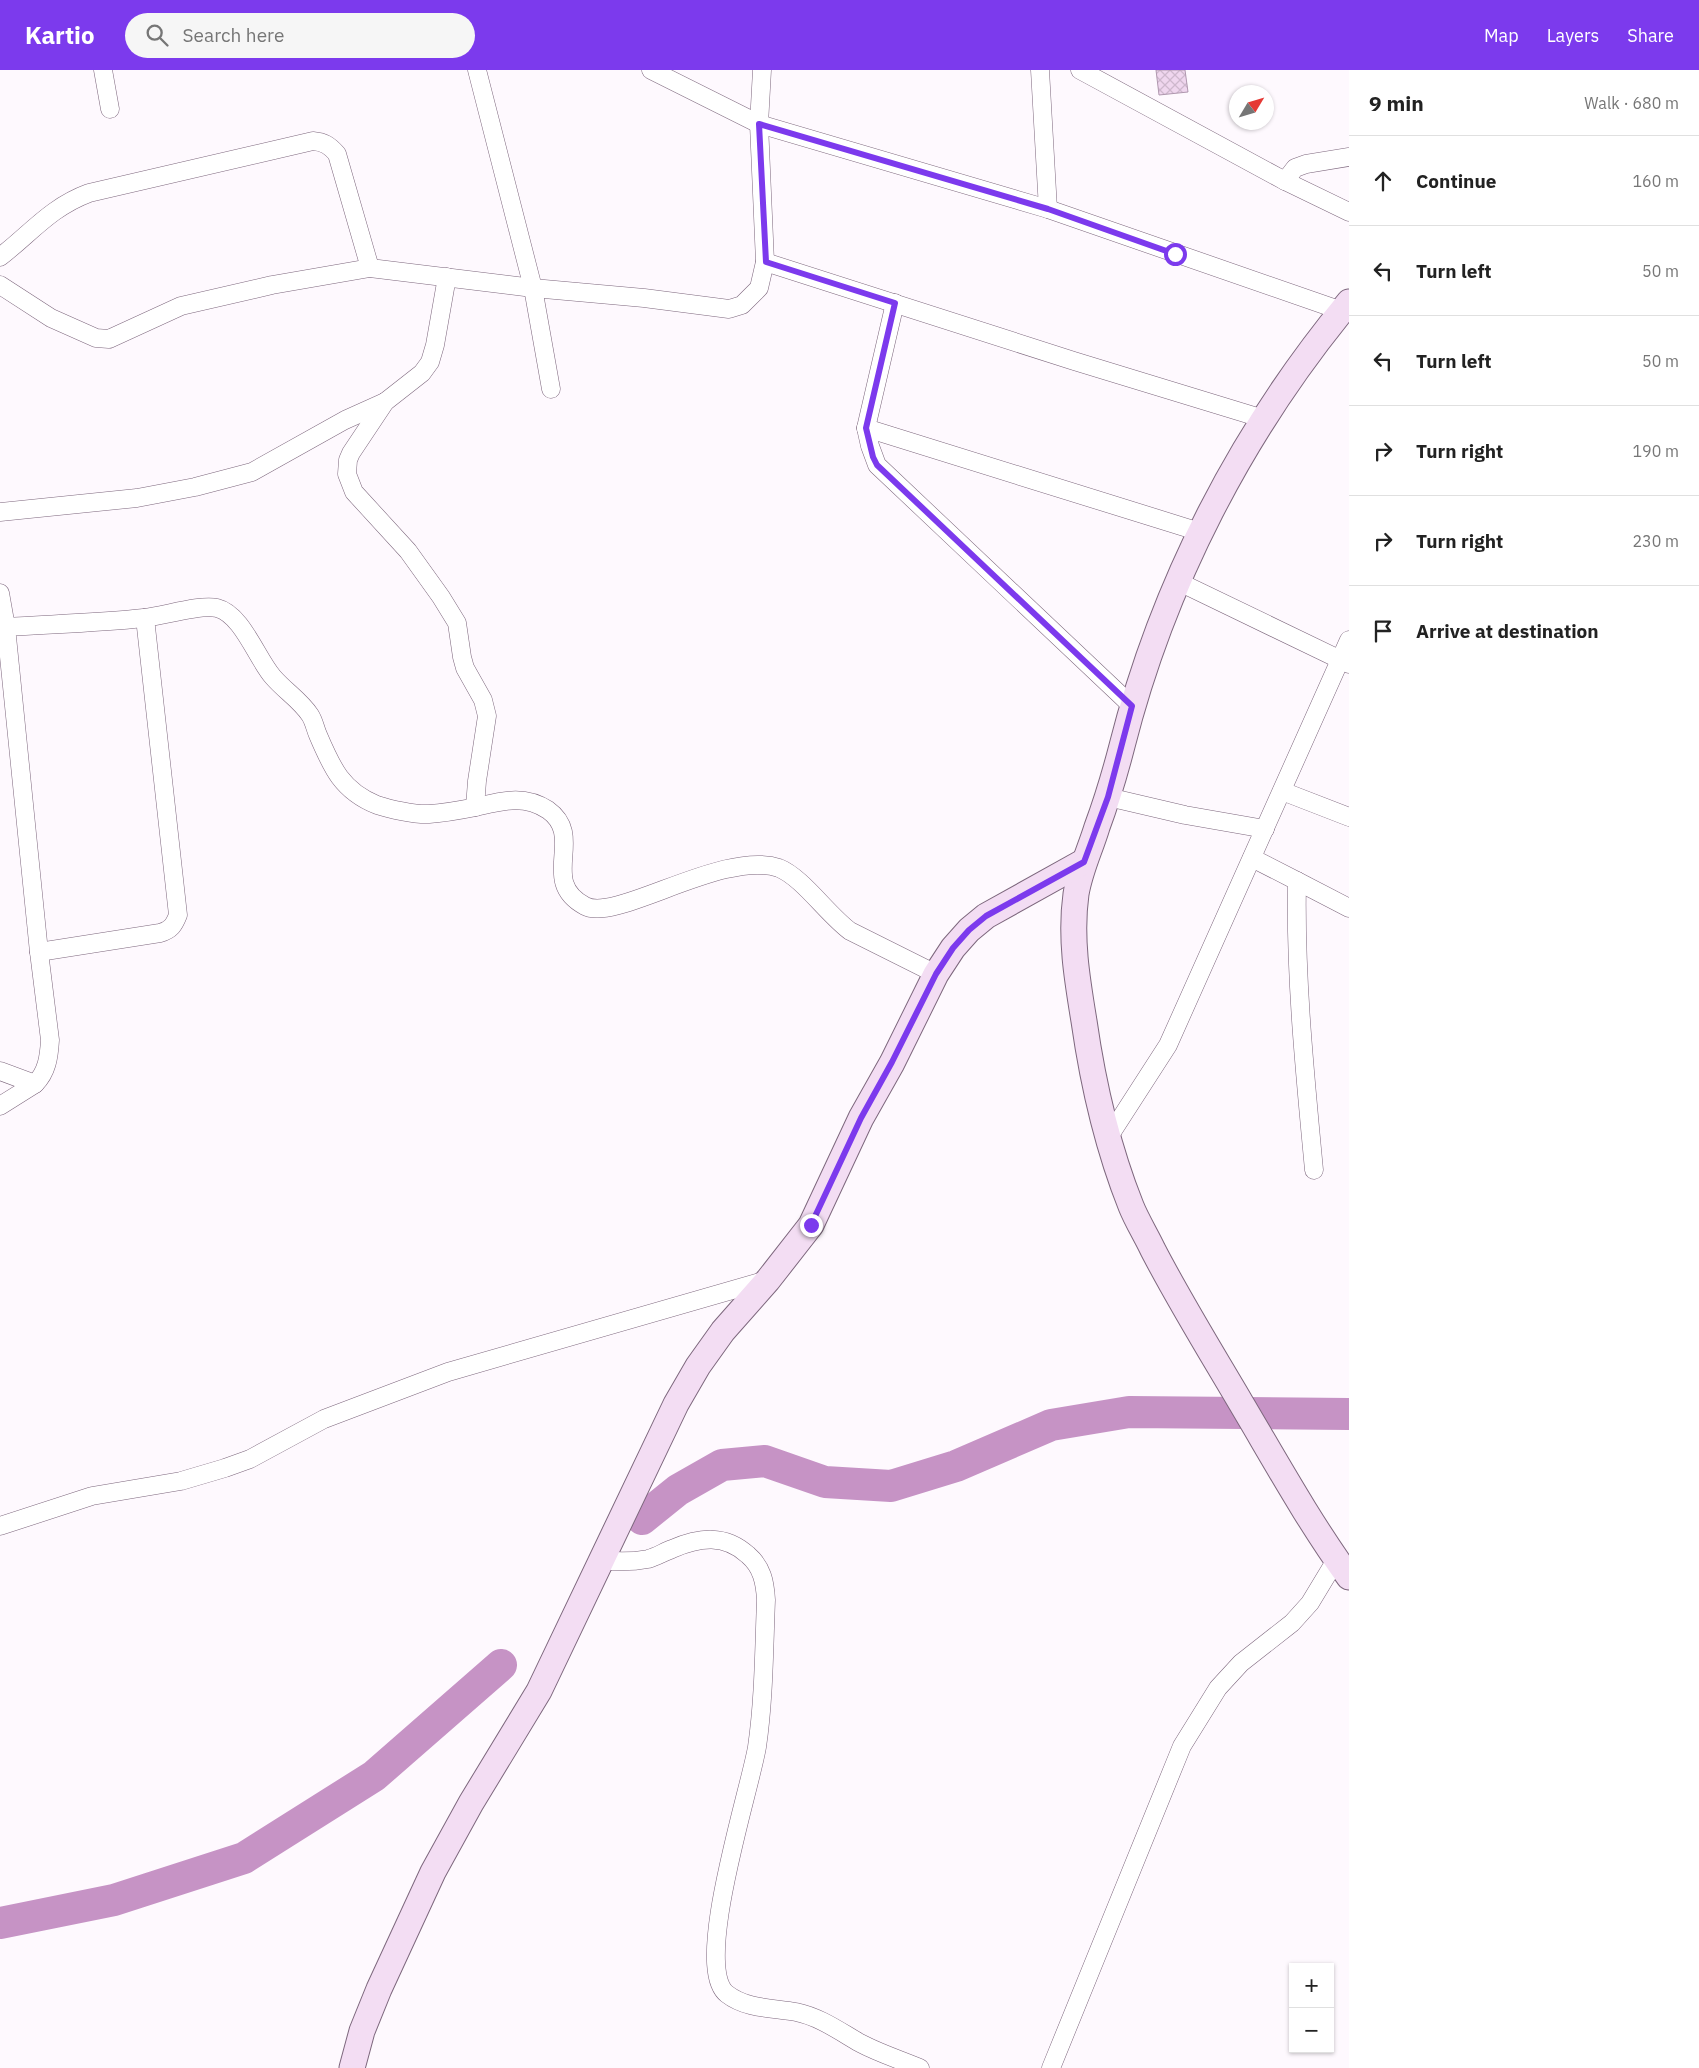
<!DOCTYPE html>
<meta charset="utf-8">
<style>
body{margin:0;font-family:"IBM Plex Sans",sans-serif;background:#f6f6f6;color:#222}
.controls{position:absolute;right:15px;bottom:15px;display:grid;overflow:hidden;border-radius:0px;box-shadow:0 1px 4px #0004}
.controls button{width:45px;height:45px;display:grid;place-items:center;padding:0;border:0;border-bottom:1px solid #e0e0e0;background:#fff;color:#222;font:25px sans-serif}
.compass{position:absolute;left:1229px;top:15px;width:45px;height:45px;border-radius:50%;background:#fff;box-shadow:0 1px 4px #0004;rotate:52deg}
.stop{position:absolute;width:15px;height:15px;margin:-11px;border:4px solid #7c3aed;border-radius:50%;background:#fff}
.stop.end{background:#7c3aed;border-color:#fff;box-shadow:0 1px 5px #0008}
.list{margin:0;padding:0;list-style:none}
h2{display:flex;justify-content:space-between;align-items:center;height:65px;margin:0;padding:0 20px;font-size:21px}
h2 small{font-size:16px;font-weight:400;color:#767676}
.list li{display:grid;grid-template-columns:32px 1fr auto;gap:15px;align-items:center;box-sizing:border-box;height:90px;padding:0 20px;border-top:1px solid #e0e0e0}
.list b{display:block;font-size:19px;white-space:nowrap}
.list em{font-size:16px;font-style:normal;color:#767676}
.icon{flex:none;width:28px;height:28px;fill:none;stroke:currentColor;stroke-width:2;stroke-linecap:round;stroke-linejoin:round}
.map{position:relative;flex:none;width:1349px;height:1998px;overflow:hidden}
header{display:flex;align-items:center;gap:30px;box-sizing:border-box;height:70px;padding:0 25px;background:#7c3aed;color:#fff}
header strong{font-size:24px}
nav{display:flex;gap:28px;margin-inline-start:auto;font-size:18px}
.search{width:350px;height:45px;background:#f6f6f6;display:flex;align-items:center;gap:12px;box-sizing:border-box;padding:0 18px;border-radius:28px;color:#767676;font-size:19px}
main{display:flex}
aside{flex:1;background:#fff}
.map>svg:first-child{display:block}
.lines{fill:none;stroke-linecap:round;stroke-linejoin:round}
.river{stroke:#c693c5;stroke-width:32}
.building{fill:url(#building-cross-hatch);stroke:#af97ae}
.street-casing{stroke:#7d677d;stroke-width:19}
.secondary-casing{stroke:#7d677d;stroke-width:27}
.street{stroke:#fff;stroke-width:18}
.secondary{stroke:#f3ddf3;stroke-width:25}
.route{stroke:#7c3aed;stroke-width:6}
</style>
<header>
<strong>Kartio</strong>
<div class="search"><svg class="icon" aria-label="search" viewBox="0 0 24 24"><circle cx="10" cy="10" r="6"/><path d="M15 15l6 6"/></svg>Search here</div>
<nav><a>Map</a><a>Layers</a><a>Share</a></nav>
</header>
<main>
<div class="map">
<svg width="1349" height="1998" viewBox="0 0 1349 1998">
<defs>
<pattern id="building-cross-hatch" width="8" height="8" patternUnits="userSpaceOnUse" patternTransform="scale(1.25)"><rect width="8" height="8" fill="#efd6ee"/><path d="M0 0l8 8M0 8l8-8" fill="none" stroke="#ceb8cd"/></pattern>
</defs>
<rect width="100%" height="100%" fill="#fef9fe"/>
<g class="lines">
<g class="river">
<polyline points="642,1449 678,1420 722,1395 765,1391 825,1412 891,1416 956,1396 1051,1355 1129,1342 1349,1344"/>
<polyline points="0,1853 114,1830 244,1788 374,1706 501,1595"/>
</g>
</g>
<polygon class="building" points="1156,0 1185,0 1188,22 1159,25"/>
<g class="lines">
<g class="street-casing">
<g id="street">
<polyline points="103,0 110,39"/>
<polyline points="477,0 533,218 551,319"/>
<polyline points="651,0 759,54 1048,139 1342,241"/>
<polyline points="1040,0 1048,139"/>
<polyline points="1080,0 1285,111 1349,142"/>
<polyline points="1285,111 1295,98 1306,94 1349,87"/>
<path d="M 0,187 C 31,163 51,137 89,123 L 313,71 C 324,72 329,75 337,84 L 370,198"/>
<polyline points="765,192 1074,291 1264,349"/>
<polyline points="447,207 435,275 430,292 422,303 385,332 351,383 348,390 347,404 354,422 408,481 441,527 457,553 462,587 465,598 483,630 487,646 477,711 475,737"/>
<polyline points="0,215 51,248 96,268 109,269 181,236 272,215 370,198 533,218 644,228 729,239 742,235 759,218 765,192 759,54 762,0"/>
<polyline points="895,233 866,358 870,376 877,395 1132,636"/>
<polyline points="866,358 1200,462"/>
<polyline points="0,442 137,428 195,417 252,402 345,350 385,332"/>
<polyline points="1177,511 1349,594"/>
<path d="M 0,523 L 6,557 L 39,882 L 50,970 C 49,987 47,1002 35,1014 L 0,1001"/>
<path d="M 6,557 C 52,554 98,553 144,548 C 164,546 200,534 217,538 C 242,544 257,589 273,607 C 285,621 300,630 310,645 C 314,651 315,658 318,665 C 332,698 342,721 377,735 C 389,739 416,745 429,744 C 445,743 461,740 476,737 C 502,731 524,724 548,740 C 586,767 538,811 585,836 C 616,853 723,779 779,798 C 802,807 828,845 850,861 L 936,904"/>
<polyline points="1282,721 1349,747"/>
<polyline points="1108,727 1185,745 1265,759"/>
<path d="M 1252,788 L 1297,811 C 1295,907 1305,1004 1314,1100"/>
<polyline points="1297,811 1349,838"/>
<path d="M 39,882 L 160,863 C 171,860 174,855 178,845 L 145,548"/>
<polyline points="0,1036 35,1014"/>
<polyline points="1108,1068 1168,975 1349,570"/>
<polyline points="0,1456 92,1426 181,1411 225,1398 250,1389 324,1349 448,1302 767,1210"/>
<path d="M 601,1490 C 617,1492 632,1492 648,1489 C 656,1487 664,1482 672,1479 C 700,1467 725,1464 748,1485 C 762,1497 765,1512 766,1530 C 764,1579 764,1629 757,1677 C 750,1720 692,1897 727,1924 C 746,1939 773,1938 796,1942 C 820,1947 839,1961 860,1973 C 879,1983 900,1990 920,1998"/>
<polyline points="1051,1998 1182,1676 1218,1618 1241,1593 1292,1553 1310,1533 1336,1490"/>
</g>
</g>
<g class="secondary-casing">
<g id="secondary">
<path d="M 1349,232 C 1242,361 1163,514 1122,676 C 1115,703 1107,730 1097,757 C 1090,780 1080,800 1076,824 C 1070,867 1077,909 1084,951 C 1093,1014 1107,1076 1131,1136 C 1137,1151 1146,1165 1153,1180 C 1180,1232 1211,1282 1241,1333 C 1276,1392 1309,1452 1349,1507"/>
<polyline points="352,1998 362,1961 379,1919 433,1802 471,1733 539,1621 676,1334 698,1296 723,1261 768,1210 811,1155 861,1048 892,993 936,904 953,878 969,860 986,846 1083,792"/>
</g>
</g>
<use href="#street" class="street"/>
<use href="#secondary" class="secondary"/>
</g>
<g class="lines">
<polyline class="route" points="811,1155 861,1048 892,992 936,904 953,878 969,860 986,846 1084,792 1108,727 1132,636 877,395 873,387 866,358 895,233 766,192 759,54 1048,139 1175,184"/>
</g>
</svg>
<div class="controls">
<button>+</button>
<button>−</button>
</div>
<svg class="compass" viewBox="-18 -18 36 36"><path d="M0-13l5 13h-10z" fill="#e53935"/><path d="M0 13l5-13h-10z" fill="#767676"/></svg>
<div class="stop" style="left:1175px;top:184px"></div>
<div class="stop end" style="left:811px;top:1155px"></div>
</div>
<aside>
<h2>9 min<small>Walk · 680 m</small></h2>
<ul class="list">
<li><svg class="icon" aria-label="ahead" viewBox="0 0 24 24"><path d="M12 20V5M6 11l6-6 6 6"/></svg><div><b>Continue</b></div><em>160 m</em></li>
<li><svg class="icon" aria-label="left" viewBox="0 0 24 24"><path d="M17 20v-9H6M10 6l-5 5 5 5"/></svg><div><b>Turn left</b></div><em>50 m</em></li>
<li><svg class="icon" aria-label="left" viewBox="0 0 24 24"><path d="M17 20v-9H6M10 6l-5 5 5 5"/></svg><div><b>Turn left</b></div><em>50 m</em></li>
<li><svg class="icon" aria-label="right" viewBox="0 0 24 24"><path d="M7 20v-9h11M14 6l5 5-5 5"/></svg><div><b>Turn right</b></div><em>190 m</em></li>
<li><svg class="icon" aria-label="right" viewBox="0 0 24 24"><path d="M7 20v-9h11M14 6l5 5-5 5"/></svg><div><b>Turn right</b></div><em>230 m</em></li>
<li><svg class="icon" aria-label="arrive" viewBox="0 0 24 24"><path d="M6 21V4h12l-3 4 3 4H6"/></svg><div><b>Arrive at destination</b></div></li>
</ul>
</aside>
</main>
